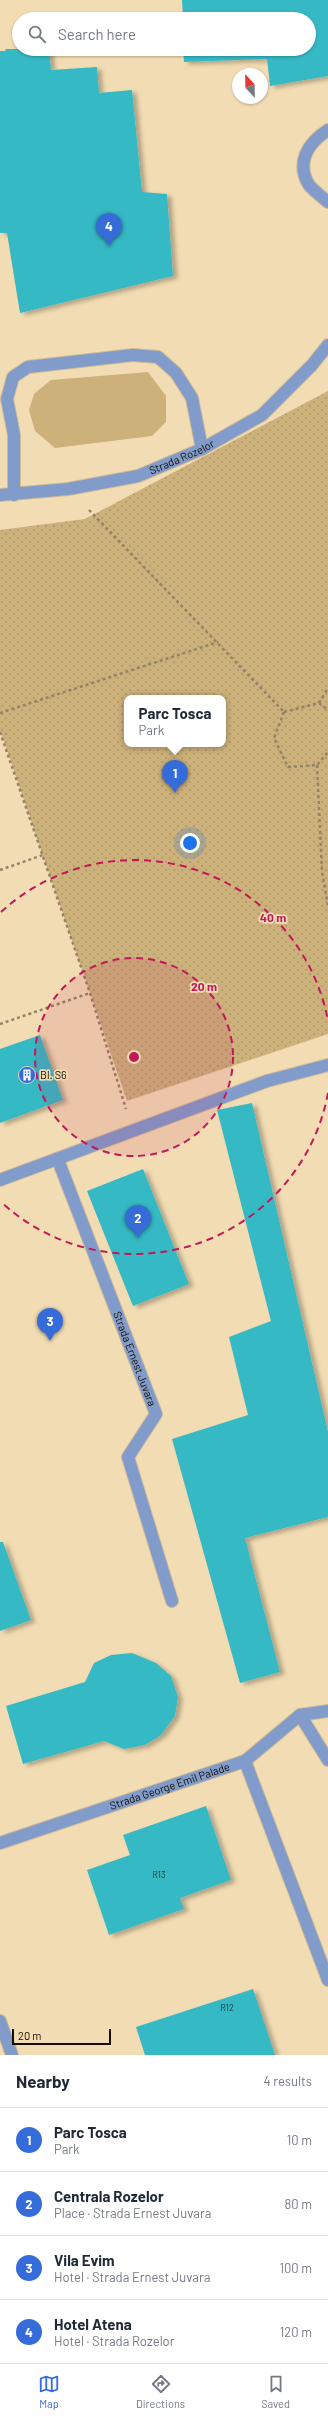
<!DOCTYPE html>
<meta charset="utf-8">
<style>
body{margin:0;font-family:Barlow,sans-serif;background:#f2f2f3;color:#1f2937}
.compass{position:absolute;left:232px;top:68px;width:36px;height:36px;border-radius:50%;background:#fff;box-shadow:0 1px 3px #0004;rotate:338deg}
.scale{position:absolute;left:12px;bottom:10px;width:99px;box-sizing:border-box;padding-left:4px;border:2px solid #150e02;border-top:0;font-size:11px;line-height:14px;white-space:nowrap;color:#150e02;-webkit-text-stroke:3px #f2dcb3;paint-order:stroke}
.you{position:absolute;left:190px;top:843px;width:14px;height:14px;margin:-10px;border:3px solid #fff;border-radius:50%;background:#1a73e8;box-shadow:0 0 0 6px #1a73e833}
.badge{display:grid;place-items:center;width:26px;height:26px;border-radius:50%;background:#366bda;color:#fff;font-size:13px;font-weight:700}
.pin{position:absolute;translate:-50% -33px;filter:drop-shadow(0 1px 2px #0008)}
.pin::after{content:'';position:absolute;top:21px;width:14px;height:12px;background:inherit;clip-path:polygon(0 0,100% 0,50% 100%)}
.popup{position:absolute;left:124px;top:695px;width:102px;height:52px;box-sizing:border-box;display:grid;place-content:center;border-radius:8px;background:#fff;filter:drop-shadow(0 1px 3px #0005);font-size:13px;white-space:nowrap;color:#747a83}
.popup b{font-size:15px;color:#1f2937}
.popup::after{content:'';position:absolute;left:50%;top:100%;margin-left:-8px;border:8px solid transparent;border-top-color:#fff}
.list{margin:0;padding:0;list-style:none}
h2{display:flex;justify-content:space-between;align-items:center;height:52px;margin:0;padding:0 16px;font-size:17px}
h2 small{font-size:13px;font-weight:400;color:#747a83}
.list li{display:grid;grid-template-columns:26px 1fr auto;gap:12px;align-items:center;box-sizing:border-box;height:64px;padding:0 16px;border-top:1px solid #e0e1e3}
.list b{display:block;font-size:15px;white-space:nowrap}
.list p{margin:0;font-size:13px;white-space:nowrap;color:#747a83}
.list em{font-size:13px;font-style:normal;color:#747a83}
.icon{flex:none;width:22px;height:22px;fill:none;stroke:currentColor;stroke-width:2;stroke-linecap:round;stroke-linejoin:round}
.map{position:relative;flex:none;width:328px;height:2055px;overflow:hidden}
.search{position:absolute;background:#fff;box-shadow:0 1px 3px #0004;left:12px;right:12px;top:12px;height:44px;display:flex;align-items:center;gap:10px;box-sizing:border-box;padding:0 14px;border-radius:22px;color:#747a83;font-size:15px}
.sheet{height:308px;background:#fff}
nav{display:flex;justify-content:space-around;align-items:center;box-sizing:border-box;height:56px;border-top:1px solid #e0e1e3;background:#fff;font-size:11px;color:#747a83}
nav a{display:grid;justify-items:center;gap:2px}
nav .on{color:#366bda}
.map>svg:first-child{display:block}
.grass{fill:#cdb17b}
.park{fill:url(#park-dots);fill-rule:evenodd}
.building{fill:#35b9c4;filter:url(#shadow)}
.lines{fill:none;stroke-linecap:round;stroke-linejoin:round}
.service-casing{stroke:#cfbb97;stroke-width:14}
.minor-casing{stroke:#cfbb97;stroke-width:14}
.tertiary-casing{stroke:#cfbb97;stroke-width:14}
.path{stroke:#938367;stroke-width:2.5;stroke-dasharray:3 3;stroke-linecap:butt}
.service{stroke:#819bca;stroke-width:12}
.minor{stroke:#819bca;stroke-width:12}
.tertiary{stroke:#819bca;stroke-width:12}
.ring{fill:none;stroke:#c2185b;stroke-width:2;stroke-dasharray:7 5}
.labels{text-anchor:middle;stroke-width:3.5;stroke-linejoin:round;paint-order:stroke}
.number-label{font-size:9px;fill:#1d3932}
.street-label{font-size:11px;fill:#150e02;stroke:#f2dcb3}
.poi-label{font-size:11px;fill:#150e02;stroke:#f2dcb3;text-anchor:start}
.centre{fill:#c2185b;stroke:#f2dcb3;stroke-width:2}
.ring-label{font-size:12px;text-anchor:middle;font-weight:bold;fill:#c2185b;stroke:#f2dcb3;stroke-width:3.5;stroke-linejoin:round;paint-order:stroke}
</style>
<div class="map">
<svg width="328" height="2055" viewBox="0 0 328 2055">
<defs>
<pattern id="park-dots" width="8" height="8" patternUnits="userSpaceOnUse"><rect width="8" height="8" fill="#cdb17b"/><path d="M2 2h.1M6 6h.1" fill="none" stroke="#af9769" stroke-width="1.8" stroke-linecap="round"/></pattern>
<filter id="shadow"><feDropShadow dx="4.5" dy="2.5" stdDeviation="2" flood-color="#0004"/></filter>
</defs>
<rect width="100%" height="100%" fill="#f2dcb3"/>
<polygon class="grass" points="148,372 166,396 166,422 152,436 55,448 35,431 29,410 34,394 51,380"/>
<path class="park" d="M 328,391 L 328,1034 L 127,1101 L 0,730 L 0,530 L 85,519 ZM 127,698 L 223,698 L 223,744 L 127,744 Z"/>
<g class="building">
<polygon points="182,0 328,0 328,76 270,86 267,59 184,62 183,49 309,49 309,19 183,19"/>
<polygon points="5,49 49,49 51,70 97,67 99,93 132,90 142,192 167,194 173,276 20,313 7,233 0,233 0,51 6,51"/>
<polygon points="40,1035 63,1100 0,1123 0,1049"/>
<polygon points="252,1103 328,1432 328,1517 245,1538 280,1672 240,1683 172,1439 248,1415 229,1337 271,1321 217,1110"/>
<polygon points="143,1169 189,1284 133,1306 87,1191"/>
<polygon points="0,1542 3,1542 31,1620 0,1631"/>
<polygon points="132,1653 156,1663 171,1676 178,1697 175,1716 161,1735 145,1745 124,1749 104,1741 23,1764 6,1706 85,1682 94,1663 111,1655"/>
<polygon points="206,1806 231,1880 180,1898 184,1909 109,1935 87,1870 130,1855 123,1835"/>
<polygon points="253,1989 275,2055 145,2055 136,2027"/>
</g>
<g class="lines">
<g class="service-casing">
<polyline id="service" points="14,495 14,435 7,399 13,377 28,367 133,355 158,357 176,373 192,398 202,449"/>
</g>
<g class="minor-casing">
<g id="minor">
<path d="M 328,130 C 309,142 295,162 309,185 C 314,191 322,197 328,202"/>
<path id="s1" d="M 0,495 L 68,489 L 138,476 L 202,449 L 262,415 L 312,365 L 328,345"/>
<path id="s2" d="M 58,1160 L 156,1414 L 128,1457 L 172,1601"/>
<polyline points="0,1180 267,1081 328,1065"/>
<polyline points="300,1715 328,1760"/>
<polyline points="245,1761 328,1980"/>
<path id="s3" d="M 0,1843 L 245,1761 L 300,1715 L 328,1711"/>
</g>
</g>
<g class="tertiary-casing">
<polyline id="tertiary" points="0,2021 12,2055"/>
</g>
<g class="path">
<polyline points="89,510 284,712"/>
<polyline points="319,703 328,688"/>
<polyline points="284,712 274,738 288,767 317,765 328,752"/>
<polyline points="284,712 319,703 328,710"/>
<polyline points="0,713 218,642"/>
<polyline points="0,732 90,993 126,1109"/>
<polyline points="317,765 322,872 328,906"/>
<polyline points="0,870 43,855"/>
<polyline points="0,1024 90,993"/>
</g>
<use href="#service" class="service"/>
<use href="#minor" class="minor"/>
<use href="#tertiary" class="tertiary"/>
</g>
<circle cx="134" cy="1057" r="99" fill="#c2185b" fill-opacity=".12"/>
<g class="ring">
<circle cx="134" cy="1057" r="99"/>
<path d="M328 1093A197 197 0 0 1 1 1202M1 912A197 197 0 0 1 328 1021"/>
</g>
<defs>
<g id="building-disc" transform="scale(0.9)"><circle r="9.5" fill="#366bda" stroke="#f2dcb3"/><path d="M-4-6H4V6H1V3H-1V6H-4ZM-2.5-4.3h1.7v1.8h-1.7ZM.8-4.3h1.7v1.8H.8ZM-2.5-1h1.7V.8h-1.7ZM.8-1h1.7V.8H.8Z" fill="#fff"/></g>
</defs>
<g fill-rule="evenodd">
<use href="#building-disc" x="27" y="1075"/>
</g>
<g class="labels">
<g class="number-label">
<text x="159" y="1878">R13</text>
<text x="227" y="2011">R12</text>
</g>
<g class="street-label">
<text dy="4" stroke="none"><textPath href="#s1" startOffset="187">Strada Rozelor</textPath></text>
<text dy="4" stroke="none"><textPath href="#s2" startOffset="213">Strada Ernest Juvara</textPath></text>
<text dy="4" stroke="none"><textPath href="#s3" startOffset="179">Strada George Emil Palade</textPath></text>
</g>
<g class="poi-label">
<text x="40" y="1079">Bl. S6</text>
</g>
</g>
<circle cx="134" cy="1057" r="6" class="centre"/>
<g class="ring-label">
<text x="273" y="922">40 m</text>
<text x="204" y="991">20 m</text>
</g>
</svg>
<svg class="compass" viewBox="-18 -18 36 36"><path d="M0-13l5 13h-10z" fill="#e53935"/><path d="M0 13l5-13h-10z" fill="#747a83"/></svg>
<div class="scale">20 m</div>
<div class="you"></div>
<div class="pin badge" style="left:175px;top:793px">1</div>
<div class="popup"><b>Parc Tosca</b>Park</div>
<div class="pin badge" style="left:138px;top:1238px">2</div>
<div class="pin badge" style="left:50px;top:1341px">3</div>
<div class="pin badge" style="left:109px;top:246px">4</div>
<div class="search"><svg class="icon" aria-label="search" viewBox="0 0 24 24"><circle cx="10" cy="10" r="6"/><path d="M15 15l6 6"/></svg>Search here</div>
</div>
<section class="sheet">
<h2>Nearby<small>4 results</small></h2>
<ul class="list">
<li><span class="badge">1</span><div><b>Parc Tosca</b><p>Park</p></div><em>10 m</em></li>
<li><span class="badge">2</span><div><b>Centrala Rozelor</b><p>Place · Strada Ernest Juvara</p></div><em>80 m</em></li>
<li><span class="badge">3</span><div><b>Vila Evim</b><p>Hotel · Strada Ernest Juvara</p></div><em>100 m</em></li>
<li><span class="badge">4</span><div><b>Hotel Atena</b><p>Hotel · Strada Rozelor</p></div><em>120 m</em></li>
</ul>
</section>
<nav>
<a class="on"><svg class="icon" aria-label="map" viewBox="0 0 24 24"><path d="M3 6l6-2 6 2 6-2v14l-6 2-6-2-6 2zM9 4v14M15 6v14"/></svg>Map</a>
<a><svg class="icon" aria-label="directions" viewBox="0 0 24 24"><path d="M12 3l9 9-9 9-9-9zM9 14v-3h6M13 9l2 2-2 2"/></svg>Directions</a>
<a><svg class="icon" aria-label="saved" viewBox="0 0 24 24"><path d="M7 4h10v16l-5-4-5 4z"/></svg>Saved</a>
</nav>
